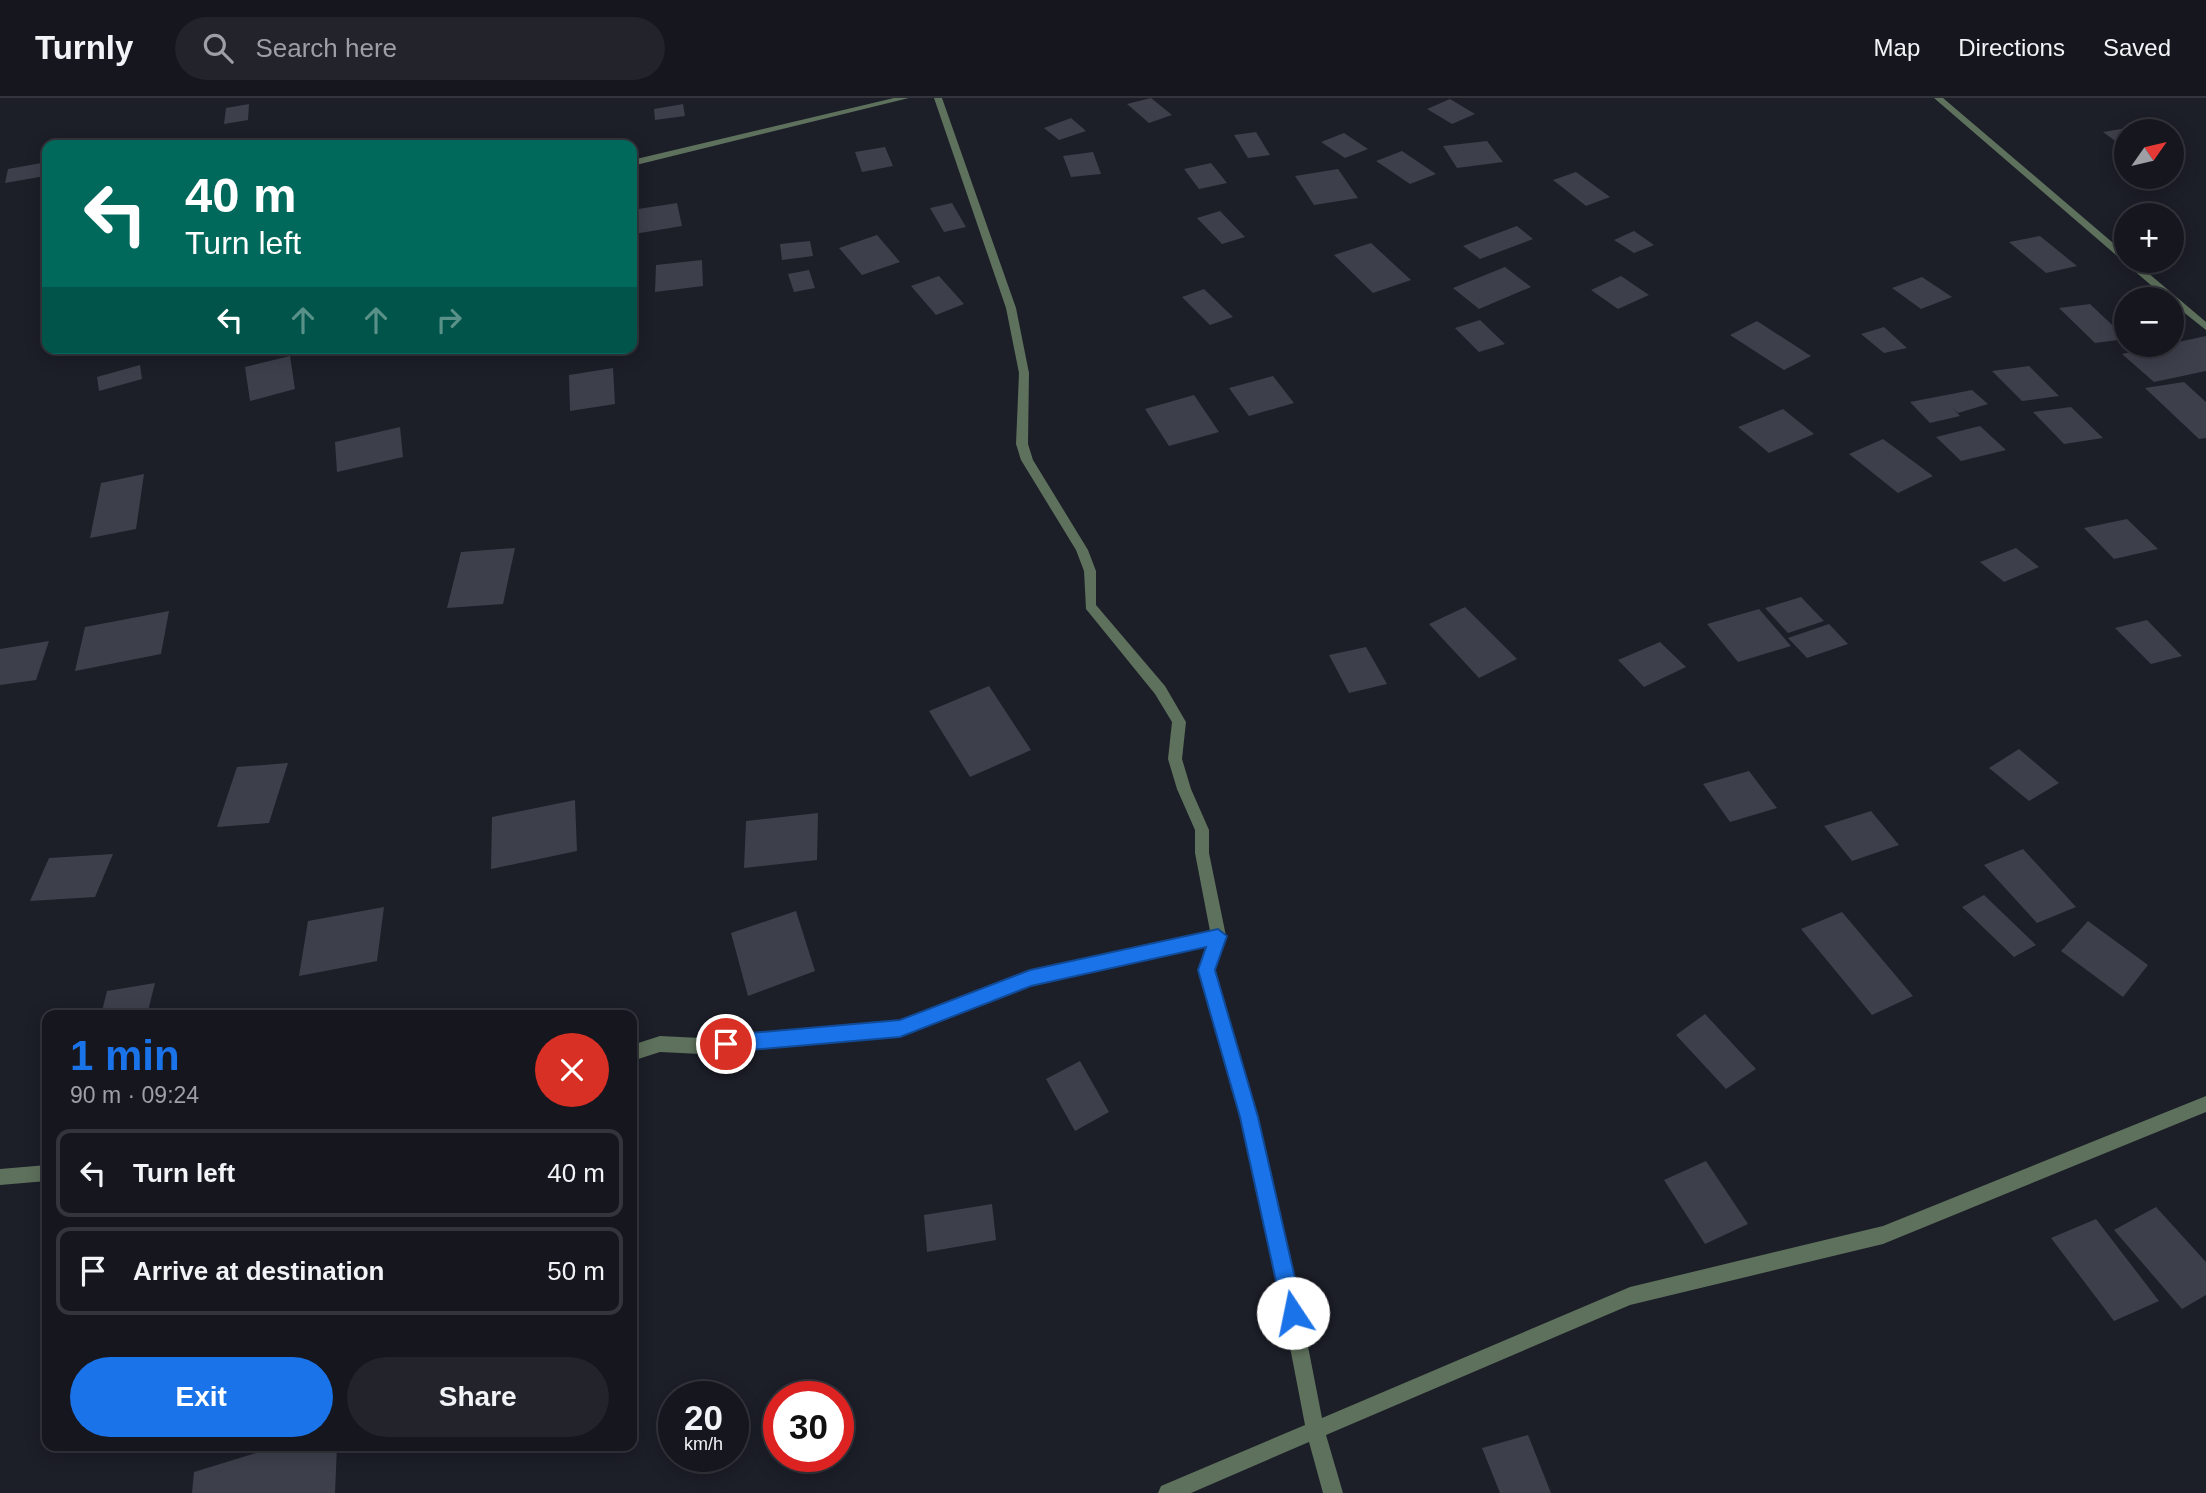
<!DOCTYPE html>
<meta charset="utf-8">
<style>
body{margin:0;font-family:Arial,sans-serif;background:#22232b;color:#f1f3f6;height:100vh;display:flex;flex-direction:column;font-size:26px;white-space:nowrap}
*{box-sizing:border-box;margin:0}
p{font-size:23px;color:#9d9fa4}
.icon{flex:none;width:38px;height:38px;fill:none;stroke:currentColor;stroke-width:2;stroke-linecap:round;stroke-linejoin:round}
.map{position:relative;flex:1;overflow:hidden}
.sheet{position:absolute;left:42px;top:912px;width:595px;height:441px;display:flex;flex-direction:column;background:#15161e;border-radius:14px;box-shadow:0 4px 18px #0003,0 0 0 2px #34353c}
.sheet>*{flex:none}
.top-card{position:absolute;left:42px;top:42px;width:595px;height:214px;border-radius:14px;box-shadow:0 4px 18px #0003,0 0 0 2px #34353c;background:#00695c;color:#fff;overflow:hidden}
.needle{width:46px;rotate:56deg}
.controls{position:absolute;left:2114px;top:21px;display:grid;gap:14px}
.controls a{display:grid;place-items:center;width:70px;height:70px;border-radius:50%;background:#15161e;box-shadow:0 4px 18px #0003,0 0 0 2px #34353c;font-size:35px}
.speed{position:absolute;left:658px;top:1283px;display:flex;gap:14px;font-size:35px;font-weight:700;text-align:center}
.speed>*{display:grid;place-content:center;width:91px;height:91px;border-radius:50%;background:#15161e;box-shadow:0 4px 18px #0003,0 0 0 2px #34353c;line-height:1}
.speed small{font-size:18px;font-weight:400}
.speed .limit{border:10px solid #d22;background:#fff;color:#111}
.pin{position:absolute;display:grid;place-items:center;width:60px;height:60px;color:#fff;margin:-30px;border:4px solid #fff;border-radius:50%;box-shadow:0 2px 7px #0007}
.me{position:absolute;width:77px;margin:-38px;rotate:349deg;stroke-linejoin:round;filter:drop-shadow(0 0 5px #0008)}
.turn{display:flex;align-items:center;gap:24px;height:147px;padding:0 28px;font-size:32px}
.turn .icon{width:91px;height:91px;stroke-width:2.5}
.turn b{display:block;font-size:49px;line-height:60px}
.lanes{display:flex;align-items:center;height:66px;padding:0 28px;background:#0003;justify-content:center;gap:35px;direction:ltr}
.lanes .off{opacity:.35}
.round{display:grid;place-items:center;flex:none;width:74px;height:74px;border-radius:37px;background:#22232b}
.summary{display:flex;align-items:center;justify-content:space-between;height:119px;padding:0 28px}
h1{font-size:42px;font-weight:600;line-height:52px;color:#1a73e8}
.action{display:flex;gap:14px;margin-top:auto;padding:14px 28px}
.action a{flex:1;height:80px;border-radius:42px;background:#1a73e8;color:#fff;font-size:28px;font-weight:600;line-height:80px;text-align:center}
.action a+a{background:#22232b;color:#f1f3f6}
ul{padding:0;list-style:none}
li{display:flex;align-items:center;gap:21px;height:88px;margin:0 14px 10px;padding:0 14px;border:4px solid #34353c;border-radius:14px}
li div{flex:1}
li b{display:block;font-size:26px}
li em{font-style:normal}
header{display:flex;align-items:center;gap:42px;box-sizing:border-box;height:98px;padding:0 35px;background:#15161e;border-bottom:2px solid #34353c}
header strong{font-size:33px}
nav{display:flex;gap:38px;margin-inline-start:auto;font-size:24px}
.search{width:490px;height:63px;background:#22232b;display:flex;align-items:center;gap:18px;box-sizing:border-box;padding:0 24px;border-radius:38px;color:#9d9fa4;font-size:26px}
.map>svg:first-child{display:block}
.building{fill:#3d3f4b}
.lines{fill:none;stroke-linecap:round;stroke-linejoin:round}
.street{fill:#5e715c;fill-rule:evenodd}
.route{fill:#1a73e8;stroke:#114b97;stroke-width:2}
</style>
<header>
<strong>Turnly</strong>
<div class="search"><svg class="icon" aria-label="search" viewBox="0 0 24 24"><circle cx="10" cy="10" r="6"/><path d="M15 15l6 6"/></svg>Search here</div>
<nav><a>Map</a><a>Directions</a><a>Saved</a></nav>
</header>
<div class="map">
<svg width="2206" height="1395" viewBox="0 0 2206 1395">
<rect width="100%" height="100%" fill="#1c1e28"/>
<path class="building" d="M1151,0L1172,17L1149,25L1127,6Z
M1450,1L1475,16L1452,26L1427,11Z
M249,6L248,22L224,26L226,10Z
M683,6L685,18L655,22L654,11Z
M1071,20L1086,33L1059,42L1044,30Z
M2127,30L2132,33H2126V51L2103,34Z
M1256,34L1270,57L1248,60L1234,37Z
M1344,35L1368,51L1345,60L1321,44Z
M1487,43L1503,64L1457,70L1443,48Z
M885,49L893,68L862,74L855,54Z
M1402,53L1436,76L1410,86L1376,63Z
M1093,54L1101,76L1071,79L1063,58Z
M47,64L45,78L5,85L8,71Z
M1211,65L1227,85L1199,91L1184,71Z
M1338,71L1358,100L1314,107L1295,78Z
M1576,74L1610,99L1586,108L1553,82Z
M677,105L682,128L634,136L632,112Z
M952,105L966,129L944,134L930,110Z
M1220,113L1245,139L1222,146L1197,120Z
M1517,128L1533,141L1480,161L1463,148Z
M1634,133L1654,147L1634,155L1614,142Z
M877,137L900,164L862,177L839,150Z
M2040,138L2077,168L2046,175L2009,144Z
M810,143L813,158L782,162L780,146Z
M1371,145L1411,182L1373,195L1334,157Z
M702,162L703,188L655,194L656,167Z
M1505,169L1531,189L1479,211L1453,190Z
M809,172L815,190L794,194L788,176Z
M939,178L964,206L936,217L911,188Z
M1621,178L1649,197L1618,211L1591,192Z
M1922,179L1952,199L1921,211L1892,190Z
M1204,191L1233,219L1210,227L1182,199Z
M2090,206L2126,240V241L2095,245L2059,210Z
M1480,222L1505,246L1479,254L1455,230Z
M1757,223L1811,258L1784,272L1730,237Z
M1884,229L1907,250L1884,255L1861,236Z
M2206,238V273L2154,284L2122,256Z
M290,258L295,291L250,303L245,269Z
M140,267L142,281L99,293L97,279Z
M2029,268L2059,298L2022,303L1992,273Z
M613,270L615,306L570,313L569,277Z
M1273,278L1294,305L1249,318L1229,290Z
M2184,284L2206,304V340L2199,341L2145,290Z
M1972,292L1988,306L1958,315L1951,308L1960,318L1930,325L1910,304Z
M1194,297L1219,334L1169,348L1145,311Z
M2071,309L2103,340L2064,346L2033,314Z
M1783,311L1814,336L1769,355L1738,329Z
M1980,328L2006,352L1961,363L1936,339Z
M400,329L403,359L337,374L335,344Z
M1883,341L1933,378L1898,395L1849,356Z
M144,376L136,431L90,440L101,385Z
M2127,421L2158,451L2114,461L2084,430Z
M515,450L503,506L447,510L461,454Z
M2016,450L2039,469L2004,484L1980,464Z
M1801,499L1824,523L1788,535L1765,510Z
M1465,509L1517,561L1479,580L1429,526Z
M1759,511L1791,548L1738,564L1707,526Z
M169,513L161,556L75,573L85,529Z
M2147,522L2182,558L2151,566L2115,530Z
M1829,526L1848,546L1807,560L1788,540Z
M49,543L36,582L0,587V551Z
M1660,544L1686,569L1644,589L1618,562Z
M1366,549L1387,586L1349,595L1329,557Z
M989,588L1031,652L970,679L929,613Z
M2019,651L2059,685L2029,703L1989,670Z
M288,665L269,725L217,729L237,669Z
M1749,673L1777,710L1730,724L1703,686Z
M575,702L577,753L491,771L492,719Z
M1871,713L1899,747L1852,763L1824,728Z
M818,715L817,762L744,770L746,723Z
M2023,751L2076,809L2037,825L1984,767Z
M113,756L95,799L30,803L49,760Z
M1984,797L2036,847L2014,859L1962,809Z
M384,809L377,863L299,878L308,823Z
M796,813L815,873L748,898L731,835Z
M1842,814L1913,898L1872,917L1801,831Z
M2088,823L2148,867L2123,899L2061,853Z
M155,885L147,917H101L107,893Z
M1705,916L1756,971L1726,991L1676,937Z
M1080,963L1109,1014L1075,1033L1046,981Z
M1706,1063L1748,1126L1705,1146L1664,1082Z
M992,1106L996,1142L927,1154L924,1117Z
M2156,1109L2206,1164V1197L2182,1211L2114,1132Z
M2096,1121L2159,1203L2114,1223L2051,1140Z
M1528,1337L1551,1395H1500L1482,1350Z
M279,1348H337L335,1395H192L194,1374Z"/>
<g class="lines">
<path class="street" d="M894,0H909L632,68V62Z
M934,0H942L1016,210L1029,275L1028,346L1033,362L1088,452L1096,473V507L1165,588L1186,624L1182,661L1191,691L1209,732V755L1226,838L1214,872L1257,1019L1297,1192L1322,1320L1630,1189L1883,1128L2206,998V1014L1883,1146L1630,1207L1326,1337L1343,1395H1323L1309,1344L1191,1395H1158L1161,1388L1305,1327L1279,1192L1241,1019L1198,872L1207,847L1030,887L899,937L701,956L660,954L632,963V947L660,938L701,940L899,923L1030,873L1210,833L1195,755V732L1177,691L1168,661L1172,624L1155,596L1086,511L1084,473L1076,452L1021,362L1016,346L1019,275L1006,210Z
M1934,0H1943L2126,156V163H2134L2206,224V232L2172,205V201H2167Z
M47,1067V1083L0,1087V1071Z"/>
</g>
<path class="route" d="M1218,831L1227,838L1215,872L1258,1019L1303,1215L1300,1222L1293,1225L1286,1222L1283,1215L1240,1019L1198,872L1206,849L1031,888L900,939L726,954L720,952L717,946L720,939L726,937L900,922L1030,872Z"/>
</svg>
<div class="controls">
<a><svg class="needle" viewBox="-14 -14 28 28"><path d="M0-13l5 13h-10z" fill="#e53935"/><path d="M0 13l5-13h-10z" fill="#9d9fa4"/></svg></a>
<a>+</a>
<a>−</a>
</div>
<div class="speed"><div>20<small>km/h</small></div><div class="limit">30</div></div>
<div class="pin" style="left:726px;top:946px;background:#d93025"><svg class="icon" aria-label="arrive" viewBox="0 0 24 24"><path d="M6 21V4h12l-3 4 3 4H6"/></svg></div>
<svg class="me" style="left:1293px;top:1215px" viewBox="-20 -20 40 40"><circle r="19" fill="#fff"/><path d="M0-13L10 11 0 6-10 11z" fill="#1a73e8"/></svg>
<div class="top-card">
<div class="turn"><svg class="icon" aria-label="left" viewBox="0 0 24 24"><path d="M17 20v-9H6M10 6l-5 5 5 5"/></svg><div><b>40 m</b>Turn left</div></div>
<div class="lanes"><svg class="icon" aria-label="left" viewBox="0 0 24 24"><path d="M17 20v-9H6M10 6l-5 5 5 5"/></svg><svg class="icon off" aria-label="ahead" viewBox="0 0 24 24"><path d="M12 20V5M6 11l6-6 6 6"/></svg><svg class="icon off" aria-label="ahead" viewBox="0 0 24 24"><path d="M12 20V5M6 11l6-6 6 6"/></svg><svg class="icon off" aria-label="right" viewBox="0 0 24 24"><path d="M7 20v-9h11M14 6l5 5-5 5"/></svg></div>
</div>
<section class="sheet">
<div class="summary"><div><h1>1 min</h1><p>90 m · 09:24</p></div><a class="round" style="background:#d93025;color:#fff"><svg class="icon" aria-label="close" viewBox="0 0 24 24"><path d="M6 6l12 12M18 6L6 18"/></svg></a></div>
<ul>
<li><svg class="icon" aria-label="left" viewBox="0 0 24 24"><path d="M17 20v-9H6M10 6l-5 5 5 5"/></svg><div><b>Turn left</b></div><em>40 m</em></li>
<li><svg class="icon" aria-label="arrive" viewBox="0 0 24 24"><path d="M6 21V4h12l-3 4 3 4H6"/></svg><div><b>Arrive at destination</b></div><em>50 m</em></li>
</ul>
<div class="action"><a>Exit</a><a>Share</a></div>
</section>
</div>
